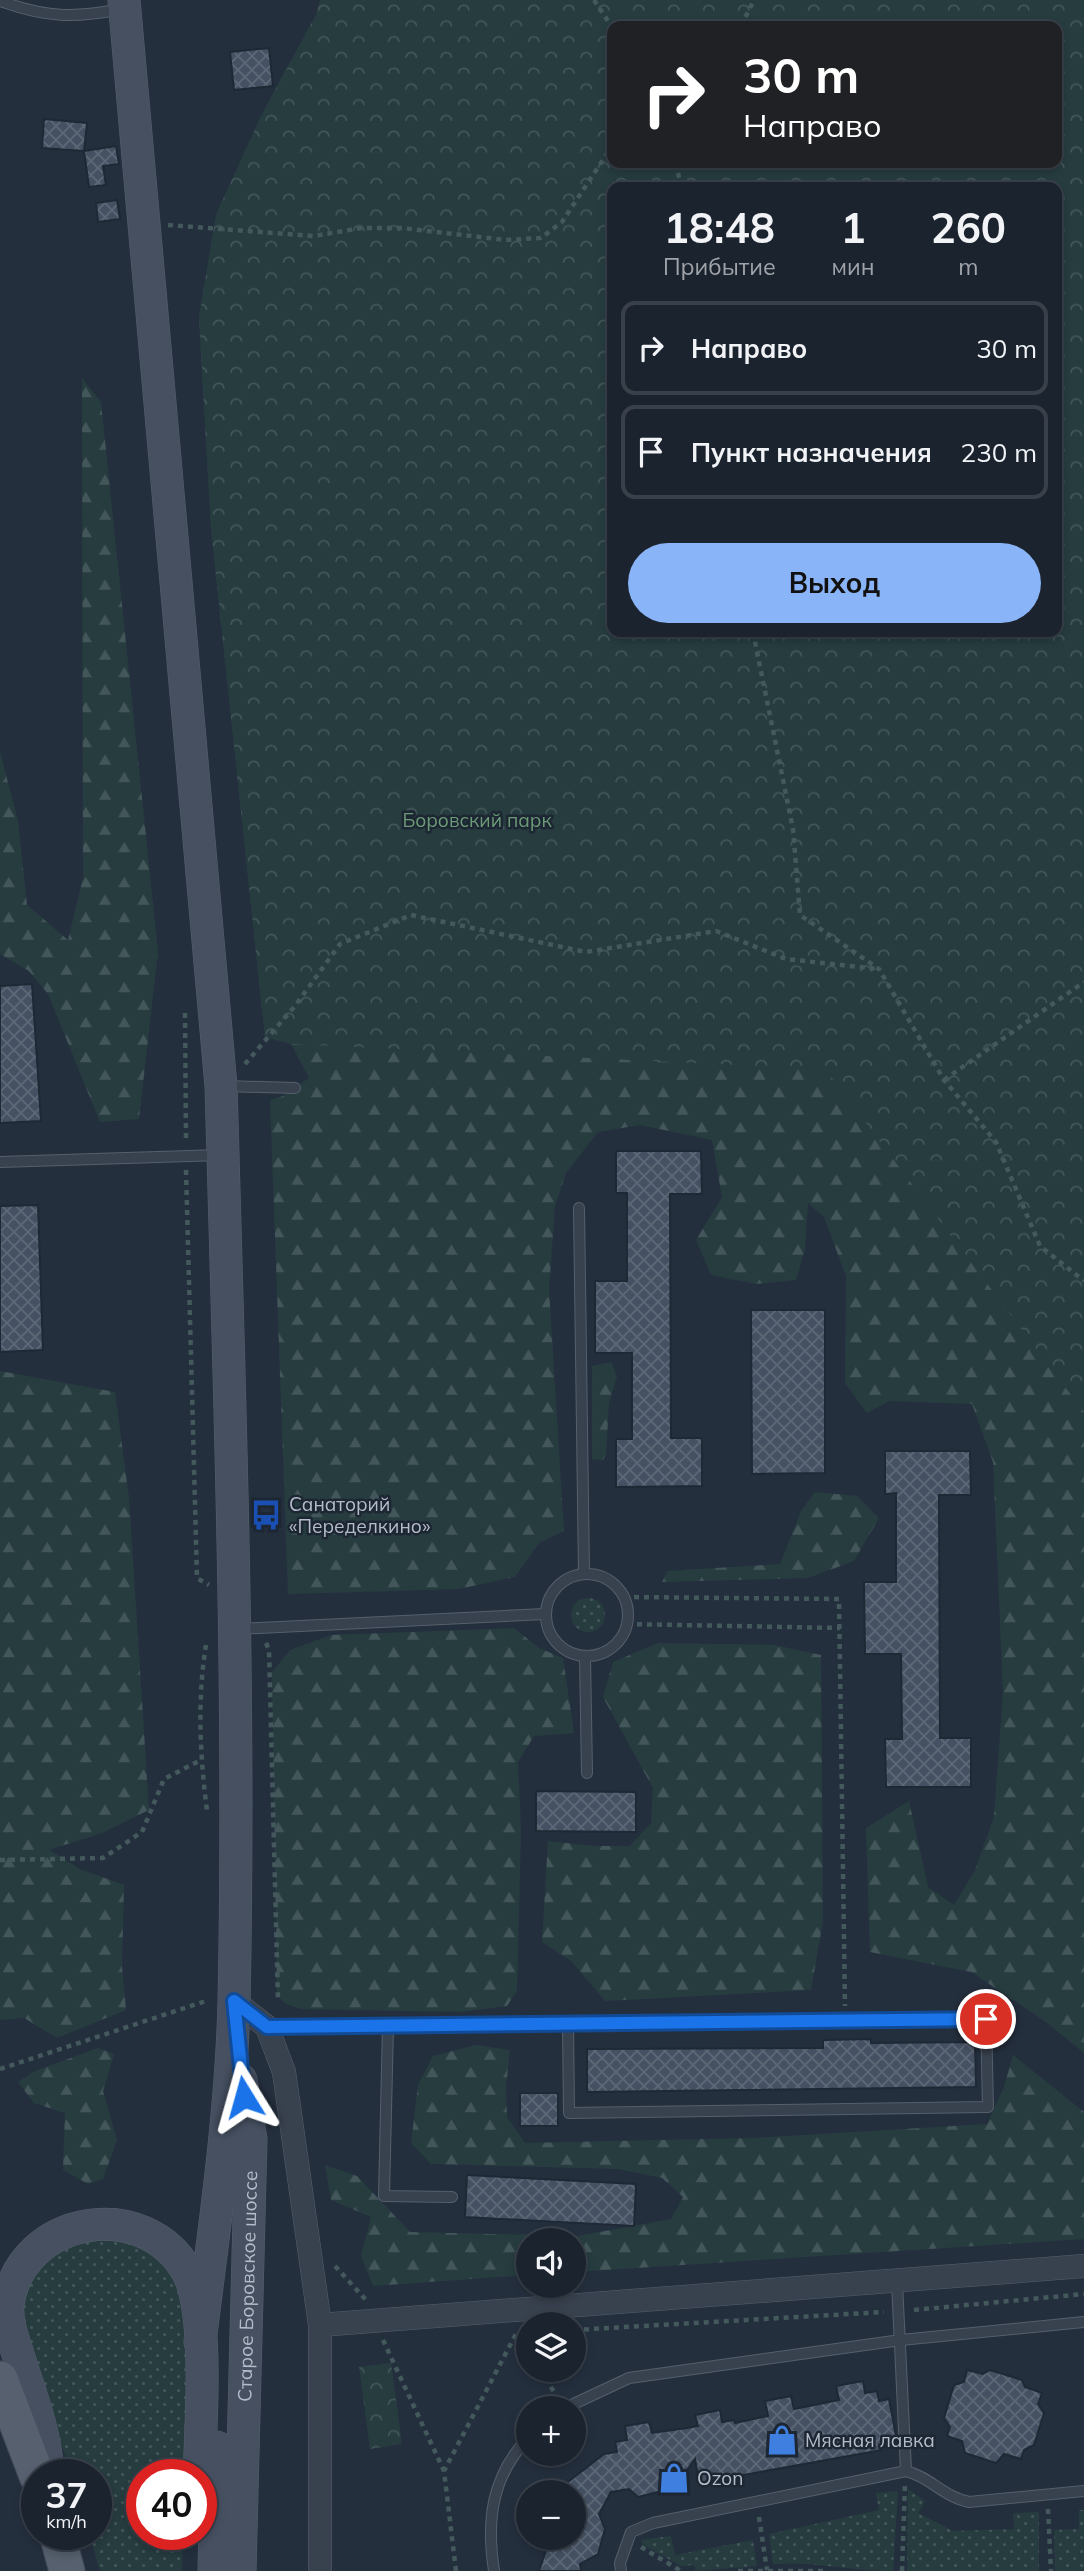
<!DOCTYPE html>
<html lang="ru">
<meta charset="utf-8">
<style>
body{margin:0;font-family:Mulish,sans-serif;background:#282f3a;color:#f1f3f6;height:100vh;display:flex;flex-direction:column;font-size:26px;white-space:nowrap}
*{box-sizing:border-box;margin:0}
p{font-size:23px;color:#a0a4aa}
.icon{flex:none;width:38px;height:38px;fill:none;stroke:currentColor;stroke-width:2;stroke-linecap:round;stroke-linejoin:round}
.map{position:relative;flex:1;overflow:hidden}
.panel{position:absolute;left:607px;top:182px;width:455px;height:455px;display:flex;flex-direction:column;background:#1b232e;border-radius:14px;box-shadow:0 4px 10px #0003,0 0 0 2px #39404a}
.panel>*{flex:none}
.top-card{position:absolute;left:607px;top:21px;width:455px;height:147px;border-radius:14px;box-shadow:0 4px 10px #0003,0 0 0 2px #39404a;background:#202124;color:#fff;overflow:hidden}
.tools{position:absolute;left:516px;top:2228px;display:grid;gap:14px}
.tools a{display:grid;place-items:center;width:70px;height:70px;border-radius:50%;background:#1b232e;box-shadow:0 4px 10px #0003,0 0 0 2px #39404a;font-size:35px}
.speed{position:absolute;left:21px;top:2459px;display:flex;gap:14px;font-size:35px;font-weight:700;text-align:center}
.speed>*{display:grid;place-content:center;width:91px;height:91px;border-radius:50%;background:#1b232e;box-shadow:0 4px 10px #0003,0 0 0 2px #39404a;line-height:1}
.speed small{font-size:18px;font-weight:400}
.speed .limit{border:10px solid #d22;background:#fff;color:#111}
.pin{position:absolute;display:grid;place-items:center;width:60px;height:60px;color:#fff;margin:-30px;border:4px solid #fff;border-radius:50%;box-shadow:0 2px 7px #0007}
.me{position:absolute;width:77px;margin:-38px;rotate:352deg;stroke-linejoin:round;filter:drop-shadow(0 0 5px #0008)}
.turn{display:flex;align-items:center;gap:24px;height:147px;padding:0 21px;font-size:32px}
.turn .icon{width:91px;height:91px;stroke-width:2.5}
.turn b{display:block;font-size:49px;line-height:60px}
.eta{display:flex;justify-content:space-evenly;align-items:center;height:119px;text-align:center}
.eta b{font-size:42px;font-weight:700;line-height:49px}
.action{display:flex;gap:14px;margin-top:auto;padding:14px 21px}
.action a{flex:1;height:80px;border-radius:42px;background:#8ab4f8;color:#111;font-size:28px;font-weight:700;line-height:80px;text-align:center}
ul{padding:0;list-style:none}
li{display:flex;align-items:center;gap:21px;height:94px;margin:0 14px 10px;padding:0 7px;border:4px solid #39404a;border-radius:14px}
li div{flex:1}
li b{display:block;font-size:26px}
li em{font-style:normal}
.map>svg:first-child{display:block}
.grass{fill:url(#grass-dots)}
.forest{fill:url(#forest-firs);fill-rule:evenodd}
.park{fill:url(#park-crowns);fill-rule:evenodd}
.building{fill:url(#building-cross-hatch);stroke:#1f2835;stroke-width:2}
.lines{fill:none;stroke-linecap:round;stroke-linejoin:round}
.lane-casing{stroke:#565f6c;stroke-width:12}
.street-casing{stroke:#565f6c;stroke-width:24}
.secondary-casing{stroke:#565f6c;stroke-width:33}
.primary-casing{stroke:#414a57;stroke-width:37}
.path{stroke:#44595c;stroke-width:4.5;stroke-dasharray:5 5;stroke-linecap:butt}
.lane{stroke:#38414e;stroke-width:10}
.street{stroke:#38414e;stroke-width:23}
.secondary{stroke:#465061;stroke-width:32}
.primary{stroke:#56606e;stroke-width:35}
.route-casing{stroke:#114b97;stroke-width:18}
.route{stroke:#1a73e8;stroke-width:12}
.labels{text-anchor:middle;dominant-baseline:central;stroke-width:5;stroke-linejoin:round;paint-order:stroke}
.park-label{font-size:19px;fill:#6b9a76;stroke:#1d2633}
.poi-label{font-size:19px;fill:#b4bcc9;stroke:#1d2633;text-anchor:start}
.street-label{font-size:19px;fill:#b4bcc9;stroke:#1d2633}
</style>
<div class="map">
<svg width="1084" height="2571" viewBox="0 0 1084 2571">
<defs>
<pattern id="grass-dots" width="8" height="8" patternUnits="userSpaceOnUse" patternTransform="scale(1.75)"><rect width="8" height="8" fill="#263c3f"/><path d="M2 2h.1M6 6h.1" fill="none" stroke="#435659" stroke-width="1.8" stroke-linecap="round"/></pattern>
<pattern id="forest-firs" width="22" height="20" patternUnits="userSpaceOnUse" patternTransform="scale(1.75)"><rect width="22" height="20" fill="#263c3f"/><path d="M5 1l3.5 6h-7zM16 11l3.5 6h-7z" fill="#435659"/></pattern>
<pattern id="park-crowns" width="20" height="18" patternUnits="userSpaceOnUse" patternTransform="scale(1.75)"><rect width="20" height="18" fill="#263c3f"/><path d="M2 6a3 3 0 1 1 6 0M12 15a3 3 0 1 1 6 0" fill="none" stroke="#435659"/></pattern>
<pattern id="building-cross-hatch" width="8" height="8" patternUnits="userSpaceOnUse" patternTransform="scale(1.75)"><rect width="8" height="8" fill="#455162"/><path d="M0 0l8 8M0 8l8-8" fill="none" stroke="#5d6877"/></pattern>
</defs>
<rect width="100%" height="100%" fill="#242f3e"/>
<path class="grass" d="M571 1615a17 17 0 1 1 34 0a17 17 0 1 1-34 0Z
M89,2238L127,2241L153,2254L174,2277L188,2316L185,2474H142V2534H183L182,2571H100L89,2534H96V2474H71L21,2319C25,2273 49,2253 89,2238Z
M908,2489L925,2501L918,2513L953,2531L1014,2529L1013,2513L1039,2512V2571H907Z
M898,2491L893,2571C852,2571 814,2561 773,2564L769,2534L879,2510L876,2493Z
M1079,2510H1084V2571H1055L1054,2530L1079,2529Z
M671,2536L675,2555L753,2540L757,2566L696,2571L694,2565L681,2566L643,2545L641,2540Z"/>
<path class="forest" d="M320,0H1084V2053L1046,2022L971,1972L870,1952L866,1828L909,1801L928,1887L954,1905L975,1870L994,1817L1003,1692L993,1462L972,1404L889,1401L867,1413L845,1383L846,1276L824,1217L808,1203L805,1249L796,1280L756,1284L711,1275L696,1240L722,1197L712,1140L640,1125L598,1132L566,1173L555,1206L549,1289L564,1531L539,1543L515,1577L459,1589L288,1594L270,1100L283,1096L309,1078L291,1044L265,1037L211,528L199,317L216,215L261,116L317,13ZM612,26H1057V163H612ZM612,187H1057V632H612Z
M82,378L101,402L158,952L139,1119L100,1122L48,994L29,971L0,954V752L18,821L27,905L68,940L83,878Z
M611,1362L617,1376L609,1403L606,1454L603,1460L592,1459V1366Z
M0,1371L115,1392L129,1498L149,1810L102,1833L49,1850L80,1869L124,1885L122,1966L126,2010L57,2038L24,2018L0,2020Z
M815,1492L857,1496L879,1518L854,1561L808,1578L662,1582L668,1571L780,1564L801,1511Z
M514,1628L539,1648L563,1658L574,1733L534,1736L518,1762L521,1829L517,1991L507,2006L461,2012L300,2009L284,2003L277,1994L272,1672L290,1650L331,1635Z
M658,1643L774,1645L821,1655L823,1921L811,1990L605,2001L571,1961L542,1942L548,1841L594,1846H630L651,1823L653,1788L603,1697L613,1662Z
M476,2045L510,2050L506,2087L507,2117L525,2143L752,2138L987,2124L1004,2087L1013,2055L1084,2112V2239L574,2272V2240H528V2275L373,2286L361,2256L371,2217L331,2200L325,2165L357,2176L410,2232L578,2236L671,2219L683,2197L662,2178L618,2169L431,2164L411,2143L418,2085L433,2056Z
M98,2048L114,2054L103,2091L117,2140L103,2179L88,2184L63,2170L65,2113L34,2103L18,2082L35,2071Z"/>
<path class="park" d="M320,0H1084V1412L825,1069L291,1044L265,1037L211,528L199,317L216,215L261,116L317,13ZM612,26H1057V163H612ZM612,187H1057V632H612Z
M391,2363L402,2444L370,2449L359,2367Z"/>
<path class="building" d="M269,48L273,86L234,90L230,52Z
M44,119L87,123L84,151L42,148Z
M116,146L119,164L103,166L106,185L89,187L84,151Z
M117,200L120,219L98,222L96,203Z
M32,984L41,1121L0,1123V986Z
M616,1151H701L702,1194H670L671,1438H702V1486L616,1487V1439H632V1353H595V1281H627V1193H616Z
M38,1205L43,1350L0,1352V1206Z
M751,1310H825V1473L752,1474Z
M885,1451H970L971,1495H939L940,1738H971V1787H886L885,1739H902L901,1654H865L864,1582H896V1493L885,1494Z
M536,1791L636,1792V1832L536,1831Z
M871,2039V2043L975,2042L976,2087L587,2092V2049L823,2048V2040Z
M520,2093H558V2126H520Z
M467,2175L636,2184L634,2226L465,2217Z
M967,2370L983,2374L990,2370L1022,2380L1025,2387L1042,2393L1038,2404L1044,2413L1034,2445L1024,2450L1021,2459L1004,2454L996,2463L965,2453L962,2441L947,2436L950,2427L944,2418L954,2385L964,2382Z
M863,2381L865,2393L877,2391L879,2401L889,2399L897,2441L881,2444L882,2450L699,2483L695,2459L674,2488L638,2497L629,2489L611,2492L599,2514L605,2529L598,2554L580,2564L581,2571H539L550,2538H574V2492H555L604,2454L617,2452L615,2442L627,2440L625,2426L649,2422L652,2433L687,2428L698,2426L695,2415L720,2410L722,2422L734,2420L735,2423L768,2416L765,2401L791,2396L794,2409L839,2400L836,2386Z"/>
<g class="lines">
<g class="lane-casing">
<path id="lane" d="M0,1C47,18 74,18 122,9
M224,1086L295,1088
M0,1162L221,1155
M579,1208L584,1574
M546 1615a41 41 0 1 1 82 0a41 41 0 1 1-82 0Z
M237,1629L545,1614
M585,1657L587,1773
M388,2026L384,2196L452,2197
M267,2027L986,2019L988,2107L569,2113L568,2024
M897,2283L906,2471
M565,2408L629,2378L901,2340L1084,2322
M494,2571C486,2520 492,2476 528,2438
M621,2571L620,2563L631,2532L653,2523L906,2471C930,2477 944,2497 969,2502L1084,2491"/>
</g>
<g class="street-casing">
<path id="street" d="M234,2001L267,2027L284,2072L320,2325V2571
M320,2325L1084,2266"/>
</g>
<g class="secondary-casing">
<g id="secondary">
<path d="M124,0L221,1086L223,1155C231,1438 240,1720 234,2003C231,2116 214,2229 200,2342"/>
<path d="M48,2474C46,2435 32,2398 20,2361C15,2343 6,2324 8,2304C21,2215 146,2195 188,2273C209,2314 201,2426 199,2474"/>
<path d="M214,2571L217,2447"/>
<path id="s1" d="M240,2571L251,2139L241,2080"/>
</g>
</g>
<g class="primary-casing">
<path id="primary" d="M0,2379L37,2476
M57,2534L67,2571"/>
</g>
<path class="path" d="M594,0L612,27
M741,26L754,0
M676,163L681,187
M168,225L314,236L361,228H402L506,240L541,238L562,222L612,146
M753,632L793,829L800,915L879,969L944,1080L996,1142L1040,1246L1084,1281
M185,1013L186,1140
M245,1064L295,1006L340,944L411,915L586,952L716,931L786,959L878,969
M944,1080L1084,982
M186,1170L197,1578L209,1585
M624,1597L839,1599L845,2006
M627,1624L840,1628
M266,1643L269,1650L278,2002
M206,1645C197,1700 200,1756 207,1811
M0,1860L103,1858L142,1832L164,1779L201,1760
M0,2069L209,2000
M335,2266L366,2300
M914,2310L1084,2294
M574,2330L884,2312
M518,2334L528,2351
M383,2340L444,2471
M540,2370L556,2395
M1048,2509L1051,2571
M759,2517L767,2570
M641,2547L681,2571
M456,2571L444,2471L517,2332
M738,2571H824
M902,2571L905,2484"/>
<use href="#lane" class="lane"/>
<use href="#street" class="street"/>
<use href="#secondary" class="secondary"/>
<use href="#primary" class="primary"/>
</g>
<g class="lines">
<g class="route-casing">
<path id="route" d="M244,2097L234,2001L267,2027L986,2019"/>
</g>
<use href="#route" class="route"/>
</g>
<defs>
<g id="bus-bare" transform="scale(2.415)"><path d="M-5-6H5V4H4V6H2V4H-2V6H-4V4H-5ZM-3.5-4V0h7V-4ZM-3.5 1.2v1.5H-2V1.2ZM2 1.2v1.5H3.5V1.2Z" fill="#1a4fb4" stroke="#1d2633" stroke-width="2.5" paint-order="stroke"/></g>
<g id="shop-bare" transform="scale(2.415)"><path d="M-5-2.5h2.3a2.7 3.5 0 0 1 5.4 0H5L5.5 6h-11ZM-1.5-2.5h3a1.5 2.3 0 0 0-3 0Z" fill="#3f7fe0" stroke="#1d2633" stroke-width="2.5" paint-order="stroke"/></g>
</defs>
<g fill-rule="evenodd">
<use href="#bus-bare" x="266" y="1515"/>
<use href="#shop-bare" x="782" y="2440"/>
<use href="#shop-bare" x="674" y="2478"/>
</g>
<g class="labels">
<g class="park-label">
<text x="477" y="820">Боровский парк</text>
</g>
<g class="poi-label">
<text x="289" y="1504">Санаторий<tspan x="289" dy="22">«Переделкино»</tspan></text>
<text x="805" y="2440">Мясная лавка</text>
<text x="697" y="2478">Ozon</text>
</g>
<g class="street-label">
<text stroke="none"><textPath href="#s1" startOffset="285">Старое Боровское шоссе</textPath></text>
</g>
</g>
</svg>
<div class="tools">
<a><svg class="icon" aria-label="sound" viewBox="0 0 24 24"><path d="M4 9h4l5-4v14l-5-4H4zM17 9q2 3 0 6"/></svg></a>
<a><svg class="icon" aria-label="layers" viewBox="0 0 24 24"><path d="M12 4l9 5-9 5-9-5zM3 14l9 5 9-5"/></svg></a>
<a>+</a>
<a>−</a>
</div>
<div class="speed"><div>37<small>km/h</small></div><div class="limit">40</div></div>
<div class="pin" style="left:986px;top:2019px;background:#d93025"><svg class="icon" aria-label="arrive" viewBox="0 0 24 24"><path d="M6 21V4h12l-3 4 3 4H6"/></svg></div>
<svg class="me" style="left:244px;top:2097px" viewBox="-20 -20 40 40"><path d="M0-17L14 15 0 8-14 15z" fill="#1a73e8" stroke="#fff" stroke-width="4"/></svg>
<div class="top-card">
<div class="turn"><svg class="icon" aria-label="right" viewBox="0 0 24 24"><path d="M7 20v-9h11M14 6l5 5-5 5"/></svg><div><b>30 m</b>Направо</div></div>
</div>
<section class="panel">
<div class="eta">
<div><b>18:48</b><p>Прибытие</p></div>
<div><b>1</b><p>мин</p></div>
<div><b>260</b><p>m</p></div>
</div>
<ul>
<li><svg class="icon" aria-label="right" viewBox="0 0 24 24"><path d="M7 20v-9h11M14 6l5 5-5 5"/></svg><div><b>Направо</b></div><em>30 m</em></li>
<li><svg class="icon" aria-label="arrive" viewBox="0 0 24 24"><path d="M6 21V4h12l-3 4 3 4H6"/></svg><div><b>Пункт назначения</b></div><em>230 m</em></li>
</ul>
<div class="action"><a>Выход</a></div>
</section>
</div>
